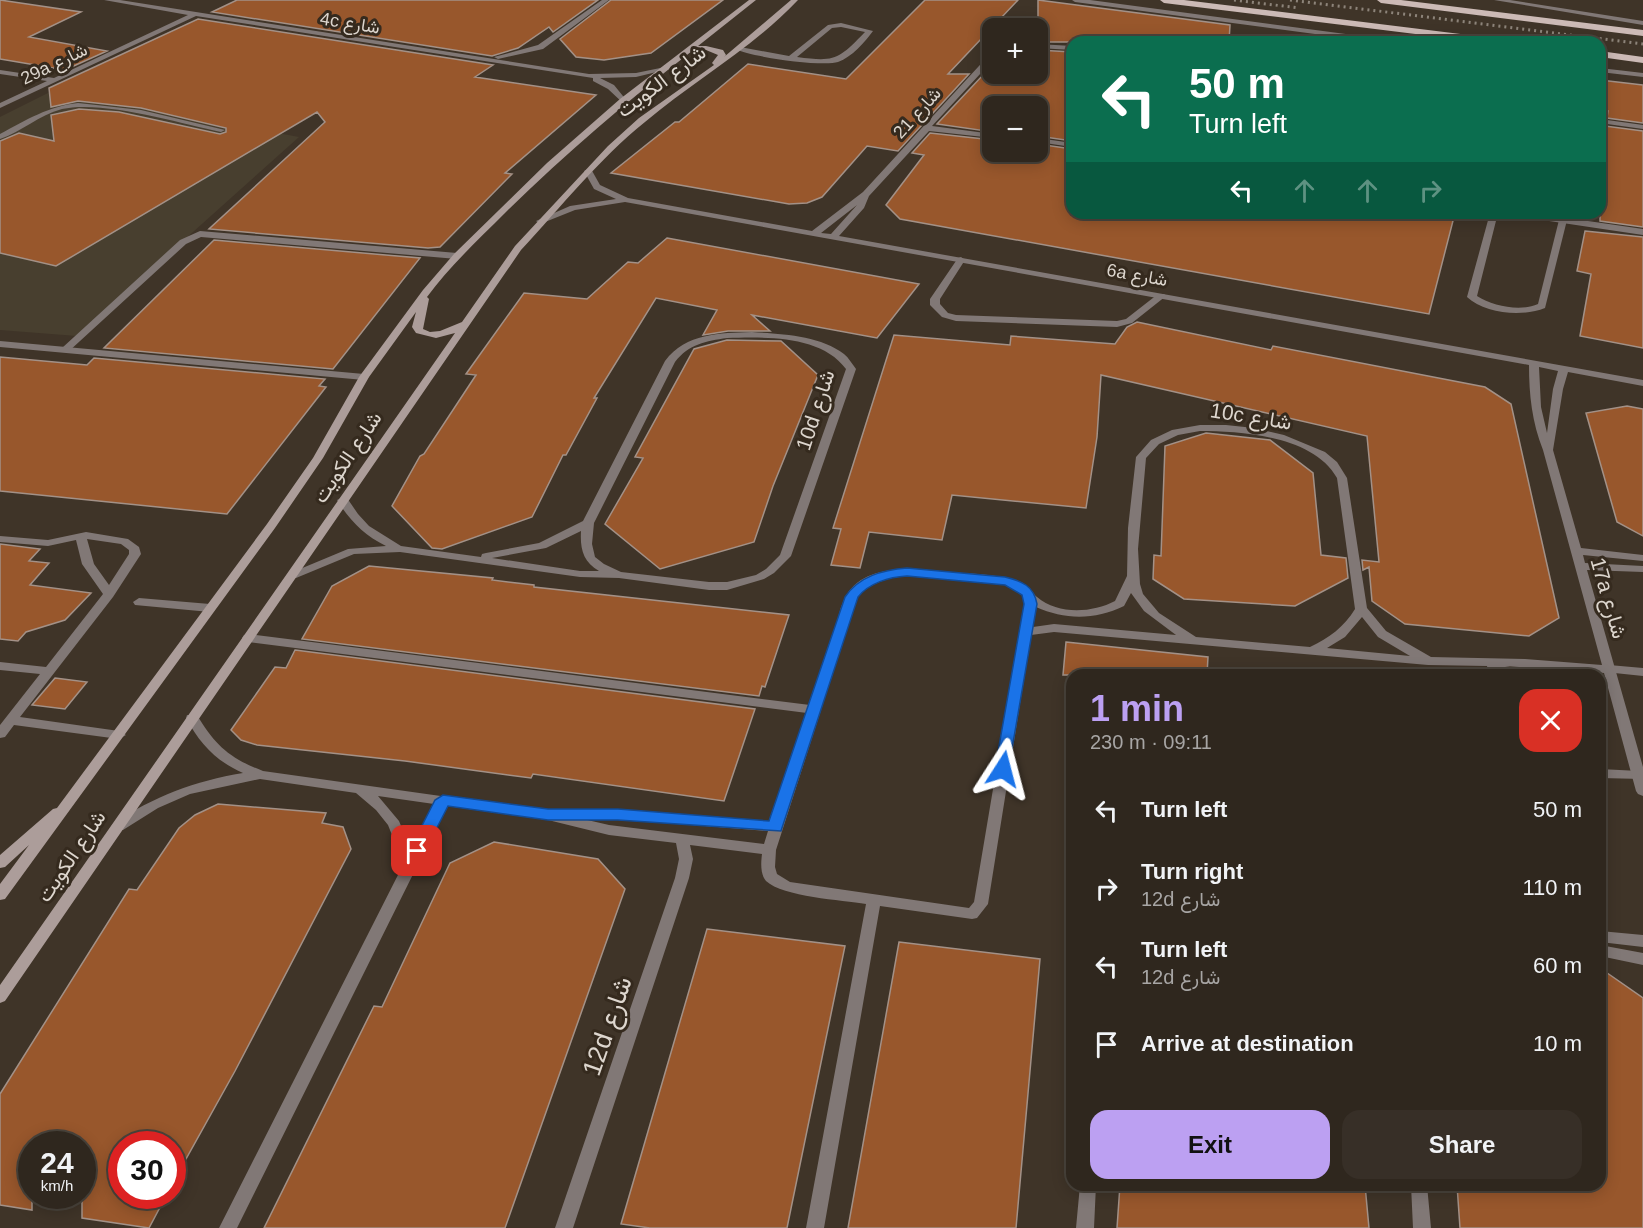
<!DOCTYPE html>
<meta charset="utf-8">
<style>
body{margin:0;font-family:Arial,Vazirmatn,sans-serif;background:#372f27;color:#f1f3f6;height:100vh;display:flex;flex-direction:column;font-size:22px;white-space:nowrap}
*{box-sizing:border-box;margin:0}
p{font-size:20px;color:#a7a5a4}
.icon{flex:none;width:33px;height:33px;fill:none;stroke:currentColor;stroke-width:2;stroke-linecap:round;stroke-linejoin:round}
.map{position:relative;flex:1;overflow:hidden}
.panel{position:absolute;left:1066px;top:669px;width:540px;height:522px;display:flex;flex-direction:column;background:#2f271e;border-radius:18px;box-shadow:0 3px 15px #0003,0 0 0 2px #4a443c}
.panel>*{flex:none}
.banner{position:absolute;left:1066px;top:36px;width:540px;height:183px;border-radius:18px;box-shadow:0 3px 15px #0003,0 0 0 2px #4a443c;background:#0b6e4f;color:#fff;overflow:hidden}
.tools{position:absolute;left:982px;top:18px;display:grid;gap:12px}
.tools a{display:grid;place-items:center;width:66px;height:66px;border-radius:12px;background:#2f271e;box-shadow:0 3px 15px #0003,0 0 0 2px #4a443c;font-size:30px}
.speed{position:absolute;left:18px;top:1131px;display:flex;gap:12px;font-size:30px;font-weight:700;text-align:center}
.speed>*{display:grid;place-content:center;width:78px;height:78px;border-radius:50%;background:#2f271e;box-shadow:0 3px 15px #0003,0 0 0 2px #4a443c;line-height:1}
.speed small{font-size:15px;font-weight:400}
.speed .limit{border:9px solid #d22;background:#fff;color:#111}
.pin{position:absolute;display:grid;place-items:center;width:51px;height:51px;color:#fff;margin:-26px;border-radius:12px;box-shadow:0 3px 9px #0006}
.me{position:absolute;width:66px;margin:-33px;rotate:9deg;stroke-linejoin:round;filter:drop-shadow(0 0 4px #0008)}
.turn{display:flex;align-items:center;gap:21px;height:126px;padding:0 24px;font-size:27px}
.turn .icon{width:78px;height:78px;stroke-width:2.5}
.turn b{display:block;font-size:42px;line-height:51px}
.lanes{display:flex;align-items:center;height:57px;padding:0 24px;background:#0003;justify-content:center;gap:30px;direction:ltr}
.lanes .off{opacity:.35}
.round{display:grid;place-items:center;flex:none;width:63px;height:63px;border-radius:18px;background:#372f27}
.summary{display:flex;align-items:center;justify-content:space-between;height:102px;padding:0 24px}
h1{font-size:36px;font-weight:700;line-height:45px;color:#bca0f2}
.button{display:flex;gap:12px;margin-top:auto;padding:12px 24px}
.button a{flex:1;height:69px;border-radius:18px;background:#bca0f2;color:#111;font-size:24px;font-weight:700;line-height:69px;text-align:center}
.button a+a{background:#372f27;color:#f1f3f6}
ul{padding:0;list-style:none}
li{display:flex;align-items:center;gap:18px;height:78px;padding:0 24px}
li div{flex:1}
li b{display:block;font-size:22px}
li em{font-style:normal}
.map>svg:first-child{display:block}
.education{fill:#483f2f}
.building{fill:#98572c;stroke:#a39187;stroke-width:1.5}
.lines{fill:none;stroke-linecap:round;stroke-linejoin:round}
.lane{fill:#817876;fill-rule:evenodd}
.street{fill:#817876;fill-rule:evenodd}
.secondary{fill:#ac9d9a;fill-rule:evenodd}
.primary{fill:#ccbab6;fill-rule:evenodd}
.rail{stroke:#8d847a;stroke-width:3;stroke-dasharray:2 4;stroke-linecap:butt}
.route{fill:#1a73e8;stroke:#114b97;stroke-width:1.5}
.labels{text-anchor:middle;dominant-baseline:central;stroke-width:6;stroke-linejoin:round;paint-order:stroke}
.far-street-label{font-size:18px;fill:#ddd6ce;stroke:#352a1e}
.street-label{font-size:21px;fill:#ddd6ce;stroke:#352a1e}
.near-street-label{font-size:26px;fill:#ddd6ce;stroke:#352a1e}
</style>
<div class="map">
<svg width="1643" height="1228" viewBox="0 0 1643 1228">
<rect width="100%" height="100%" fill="#3f3428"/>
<path class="education" d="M52,91L299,137L77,336L0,330V117Z"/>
<path class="building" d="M0,0L81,12L29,37L107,51L65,70L0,59Z
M237,0H598L553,32L549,27L518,48L492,56L212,12Z
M611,0H723L651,53L604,60L576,57L560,39Z
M925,0H1018L948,74H969L898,151L867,146L822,197L807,203L789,204L611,173L675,122H679L748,64L846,79Z
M1038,0L1230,25L1229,42H1038Z
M198,19L493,65L475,77L596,95L505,173L512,174L440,247L428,248L209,229L325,122L317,112L56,266L0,253V141L19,133L54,141L51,115L79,109L119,112L220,134L226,132V128L141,108L78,101L51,107L49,88Z
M1038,50L1072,52V141L1038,136V106H993V132L937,124L984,74H1038Z
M1600,80L1643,85V123L1607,118L1608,111L1600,110Z
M1605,126L1643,131V227L1600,221V153Z
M930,133L993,140V152H1038V144L1072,149V213H1455L1429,314L900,219L886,205L924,155L912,153Z
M1585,231L1643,237V348L1580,336L1591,274L1577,271Z
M667,238L919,284L877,338L752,315L770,331H728L703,335L717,310L656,298L594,398H597L566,455H563L532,517L442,549L432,548L392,506L420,456L424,454L476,375L466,374L524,293L587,299L628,262L638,263Z
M214,240L420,258L333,369L104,348Z
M1137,322L1271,350L1273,346L1485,387L1511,404L1559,618L1529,636L1405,624L1372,601L1369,567L1363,570L1362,560L1379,562L1367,436L1101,375L1097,437L1086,508L952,495L942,540L869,532L860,568L831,565L841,529L833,528L894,335L1010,345L1011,336L1115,344L1127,327Z
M727,340L781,341L818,375L773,486L754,542L660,569L605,524L643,458L635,457L694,349Z
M0,357L87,365L94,358L325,379L319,386L326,387L227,514L0,491Z
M1627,406L1643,409V536L1617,522L1586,413Z
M1206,433L1270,440L1313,473L1321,555L1346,558L1348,578L1295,606L1184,599L1153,579L1154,555L1161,556L1165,446Z
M0,544L40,549L29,561L49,563L30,585L91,593L65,620L26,632L18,641L0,639Z
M369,566L493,578L492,580L534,585V587L789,615L765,687L762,686L759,696L302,639L332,586Z
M1066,642L1208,657L1207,675H1063Z
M295,650L755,709L724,801L533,774L531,778L405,761L257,745L241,740L231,730L275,667L286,668Z
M55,678L87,682L65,709L32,705Z
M218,804L326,813L322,823L343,827L351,849L235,1071L172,1184V1144H122V1196H166L149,1228L82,1218V1144H32V1210L0,1205V1094L129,889L137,890L179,828L195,815Z
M494,842L598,859L625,889L505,1228H264L374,1006L382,1007L450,863Z
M707,929L845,946L787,1228H650L621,1224Z
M899,942L1040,959L1016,1228H848Z
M1600,968L1643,998V1228H1460L1457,1185H1600Z
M1120,1185H1365L1369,1228H1117Z"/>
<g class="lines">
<path class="lane" d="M1072,0H1090L1391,40L1395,42H1375L1075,2Z
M1494,0H1510L1643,21V25Z
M841,23L873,31C865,42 852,57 838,62C823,67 750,57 736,49L740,47L789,56L828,25ZM841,27L865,32C838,60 835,62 797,57L832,28Z
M1600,68L1643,73V77L1600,72Z
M78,103L141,110L225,130L221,132C179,123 103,100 62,109C39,115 21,132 0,139V134C26,120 49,106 78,103Z
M1490,213H1498L1477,296C1493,306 1520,312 1538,304L1559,220L1563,217L1567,220L1545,308C1523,317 1485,314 1467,297Z
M200,231L457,253L461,256L457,259L201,237L186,244L68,352H62V348L180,240Z
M961,257L965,260L940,299V304L948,313L956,315L1117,321L1126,319L1158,294H1164L1166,296L1132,323L1117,327L956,321L942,317L930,305V299L958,258Z
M86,532L128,539L139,547L141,554L113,597L20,717L119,731L126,735L119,739L14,725L5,737L0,738V725L40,674L0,670V662L46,667L103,594L82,564L76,540L48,546L0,542V536L48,540ZM87,539L121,544L129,550V554L109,585L94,564Z
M139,598L210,604L216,608L210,612L135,605L133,602Z
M1609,665L1643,668V676L1605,672L1603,669Z
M1600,769L1639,771L1643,773V779L1600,778Z"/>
<path class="street" d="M104,0H120L589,74L636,73L665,67L669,69L636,77L600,78L614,85L627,101L623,103L608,89L593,81V78L196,16L0,108V103L47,81L0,74V70L54,78L188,15Z
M602,0H609L543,49L498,59L494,57L538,45Z
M1038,44L1072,46V50L1038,48Z
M990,54H993V60L932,126L993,134V138L929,131L869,196L864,208L839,236L1643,380V386L1568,372L1563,389L1553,450L1581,548L1643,555V561L1583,555L1585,563L1643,566V572L1587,570L1643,767V796L1638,794L1636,791L1604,673L1505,666L1534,672L1536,675H1509L1488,671L1487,666L1428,665L1054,632L1031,635L988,904L977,918L972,919L880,906L824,1228H806L866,904C842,900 783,897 766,881C760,874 761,862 762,854L690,845L693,859L689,878L573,1228H555L675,878L679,859L676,843L609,835L548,820L447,806L237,1228H219L401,869L396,845L388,825L376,810L356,793L260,779L190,794L158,808L123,830H113L111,827L113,824C154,796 195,781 243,773C216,761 200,744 186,718L187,715H197C215,745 229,758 263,771L555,812L561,809H618L771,822L807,713L248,642L244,641L242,638L244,635L248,634L810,705C818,681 826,656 834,631C838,620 840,606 846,596C865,563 912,569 943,572C969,574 1000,573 1024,584C1030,587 1032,593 1037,597C1058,615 1092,613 1115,601L1127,576L1128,528L1136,457L1151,440L1172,430L1200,425H1226L1254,428L1284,435L1325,452L1337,462L1347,478L1367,608L1386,631L1431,657L1525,659L1602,665L1543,450C1532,422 1529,395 1529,365L625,202L575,210L540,224L536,221L570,206L616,199L594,189L584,171L588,169H591L600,185L628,198L812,231L863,192ZM857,205L831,234L821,233ZM1539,367L1558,371L1553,389L1547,433L1541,407ZM1200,431C1242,431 1314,436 1337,478L1355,609C1344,627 1329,638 1310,647L1196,637L1159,613L1143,594L1140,584L1138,549L1146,458L1159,444L1178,435ZM907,575L1003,584L1019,590L1025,599L974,902L969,908L790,882L777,874L775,867L776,850L857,598C871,582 887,578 907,575ZM1131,593L1144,611L1176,635L1054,624L1033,627L1036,607C1065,620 1095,620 1124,606ZM1362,617L1378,637L1410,656L1327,648L1345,637ZM378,796L434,804L411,850L399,821ZM583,819H618L768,831L764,844L609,825Z
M1600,119L1643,125V129L1600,123Z
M1038,138L1072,143V147L1038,142Z
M1512,213H1533L1643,229V235L1516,216Z
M752,332C781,334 820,335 844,354C849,358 852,364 856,369L791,556L774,573L764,579L727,590H709L619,578L580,577L400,552L354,554L296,578H288L286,576L288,574L348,549L386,546C364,535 350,521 337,500L343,497L347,498L358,514L369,526L401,546L481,557L482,554L486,553L539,543L583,521L665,361C686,333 720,333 752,332ZM727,338C766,337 821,335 846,369L780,555L766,569L756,575L727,582H709L621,572L604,564L595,557L592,544L594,523L675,362C689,344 706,341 727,338ZM581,531C580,549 583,562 599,571H580L492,558L546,548Z
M0,341L364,374L369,377L364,380L0,347Z
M1600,931L1643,935V947L1600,942Z
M1600,945L1643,953V965L1600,956Z
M1080,1185H1096L1094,1228H1076Z
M1411,1185H1427L1431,1228H1413Z"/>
<path class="secondary" d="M749,0H756L698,46H706L723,50L726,55L724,57L791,0H798C753,48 695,80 645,122C599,159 561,207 521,250L5,1001L0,1003V985L455,333L436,338L416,333L412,327L416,312L369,377L323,458L275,528L5,899L0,900V884L29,845L5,867L0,868V855L53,809L57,808L267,524L313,458L359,377L423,290L454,254L547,163L620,99ZM706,50L718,55L712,63L714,65L639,118L608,146L515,246L462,322L440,331L430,332L423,329L429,299L427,297C450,266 478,240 505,213C564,155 626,102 692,51Z"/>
<path class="primary" d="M1160,0H1184L1501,39L1505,42H1480L1164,3Z
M1377,0H1401L1643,30V36L1381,3Z
M1600,51L1643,57V63L1600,57Z"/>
<path class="rail" d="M1234,0L1299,8
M1290,0L1643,44"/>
</g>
<path class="route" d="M907,568L1005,577C1022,581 1034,586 1037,604L1008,772L1003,774L995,769L1024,604L1022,595L1005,585L907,576C889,577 869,583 858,597L781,831L618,820H548L448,806L423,855L417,857L409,851L435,800L443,795L548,809H618L769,821L845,597C859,576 883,570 907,568Z"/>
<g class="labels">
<g class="far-street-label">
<text transform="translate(350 23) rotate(9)">4c شارع</text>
<text transform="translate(54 64) rotate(-26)">29a شارع</text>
<text transform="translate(917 113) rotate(-48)">شارع 21</text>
<text transform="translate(1137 275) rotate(10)">6a شارع</text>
</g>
<g class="street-label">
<text transform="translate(661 81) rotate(-37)">شارع الكويت</text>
<text transform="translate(815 410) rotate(-72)">10d شارع</text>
<text transform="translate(1251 416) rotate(9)">10c شارع</text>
<text transform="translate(347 457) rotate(-56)">شارع الكويت</text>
<text transform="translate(1609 598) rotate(74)">17a شارع</text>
<text transform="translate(71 856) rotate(-56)">شارع الكويت</text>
</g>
<g class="near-street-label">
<text transform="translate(607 1026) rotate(-71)">12d شارع</text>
</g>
</g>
</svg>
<div class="tools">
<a>+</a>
<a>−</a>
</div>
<div class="speed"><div>24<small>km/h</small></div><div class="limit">30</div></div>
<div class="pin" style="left:417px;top:851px;background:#d93025"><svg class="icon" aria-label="arrive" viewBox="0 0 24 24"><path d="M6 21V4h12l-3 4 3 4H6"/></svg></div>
<svg class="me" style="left:1003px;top:769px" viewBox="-20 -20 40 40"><path d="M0-17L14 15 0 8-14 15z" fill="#1a73e8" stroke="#fff" stroke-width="4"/></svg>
<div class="banner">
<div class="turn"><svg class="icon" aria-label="left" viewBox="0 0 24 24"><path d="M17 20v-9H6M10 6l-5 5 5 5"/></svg><div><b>50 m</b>Turn left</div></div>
<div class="lanes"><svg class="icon" aria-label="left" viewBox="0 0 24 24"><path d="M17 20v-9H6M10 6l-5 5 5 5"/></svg><svg class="icon off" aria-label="ahead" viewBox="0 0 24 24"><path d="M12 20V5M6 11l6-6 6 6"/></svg><svg class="icon off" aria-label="ahead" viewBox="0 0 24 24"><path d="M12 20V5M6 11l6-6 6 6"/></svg><svg class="icon off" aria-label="right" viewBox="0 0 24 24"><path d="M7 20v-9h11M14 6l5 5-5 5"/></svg></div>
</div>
<section class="panel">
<div class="summary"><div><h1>1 min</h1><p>230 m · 09:11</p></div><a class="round" style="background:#d93025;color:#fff"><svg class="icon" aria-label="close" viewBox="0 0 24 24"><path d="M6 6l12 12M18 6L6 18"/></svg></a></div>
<ul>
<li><svg class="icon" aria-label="left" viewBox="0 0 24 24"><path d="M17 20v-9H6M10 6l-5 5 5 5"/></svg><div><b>Turn left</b></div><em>50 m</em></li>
<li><svg class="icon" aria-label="right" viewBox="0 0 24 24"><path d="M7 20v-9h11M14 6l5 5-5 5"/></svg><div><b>Turn right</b><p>12d شارع</p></div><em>110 m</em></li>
<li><svg class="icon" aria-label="left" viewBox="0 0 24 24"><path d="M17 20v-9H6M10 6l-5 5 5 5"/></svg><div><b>Turn left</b><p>12d شارع</p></div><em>60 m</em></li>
<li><svg class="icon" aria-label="arrive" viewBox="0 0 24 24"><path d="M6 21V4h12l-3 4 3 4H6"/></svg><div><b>Arrive at destination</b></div><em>10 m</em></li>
</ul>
<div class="button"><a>Exit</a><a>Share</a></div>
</section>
</div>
